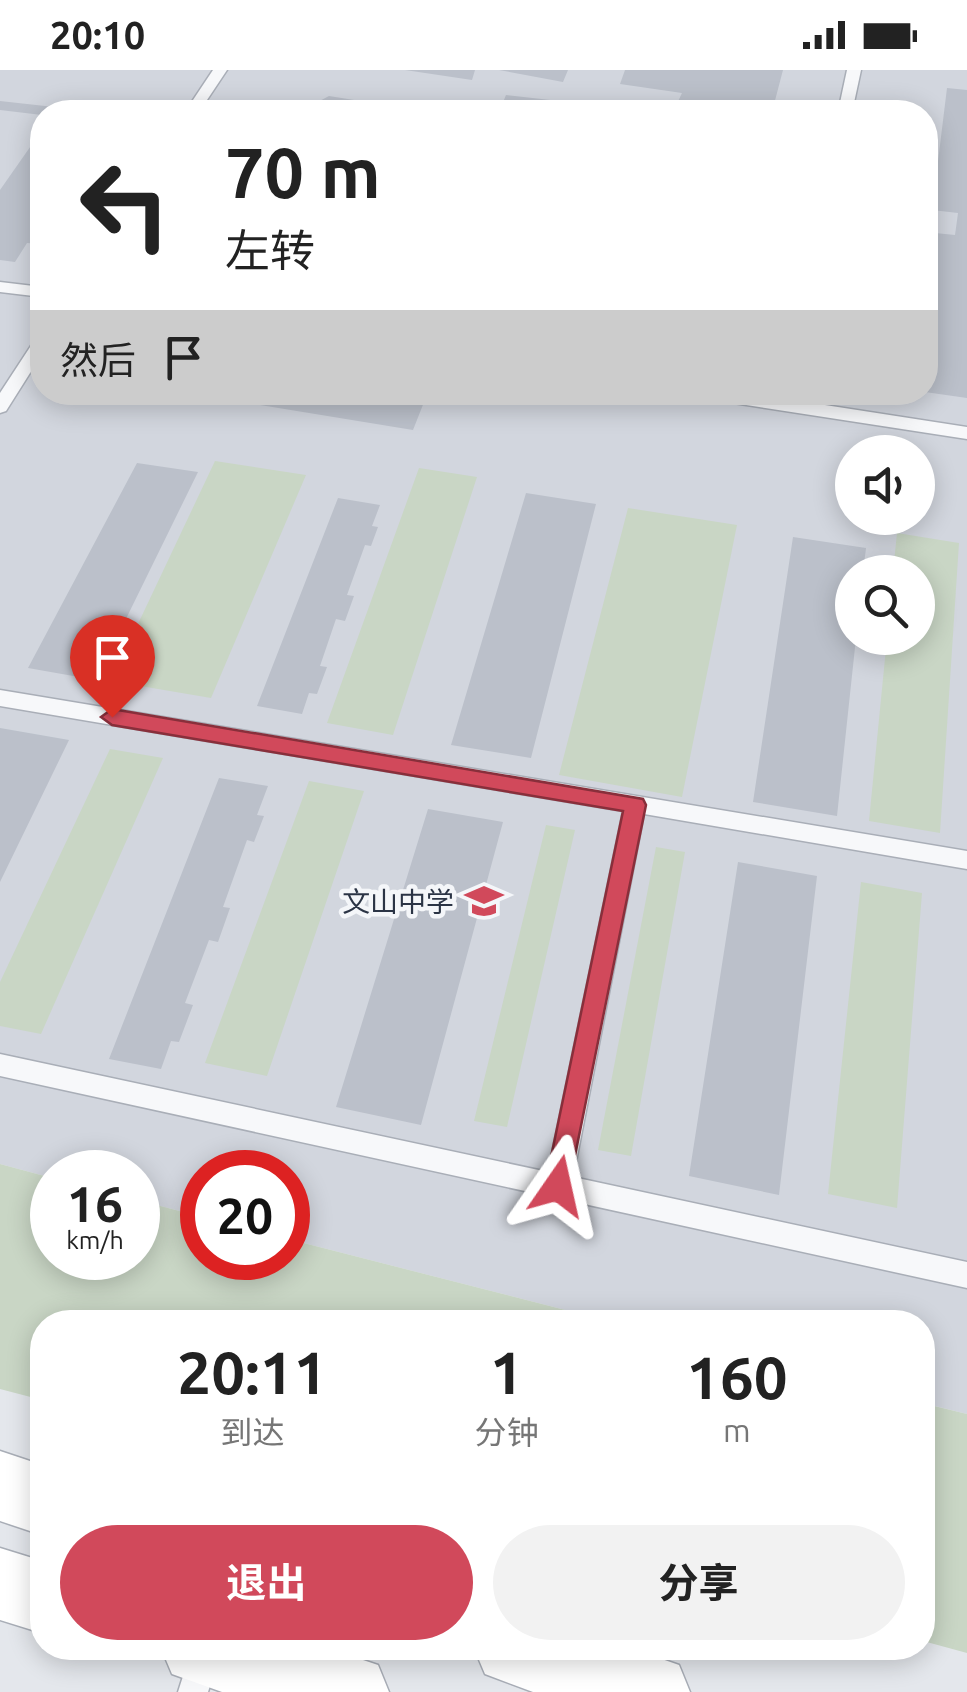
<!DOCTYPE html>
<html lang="zh">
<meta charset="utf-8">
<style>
body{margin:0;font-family:Ubuntu,"Noto Sans SC",sans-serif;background:#f2f2f2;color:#222;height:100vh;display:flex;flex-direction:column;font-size:38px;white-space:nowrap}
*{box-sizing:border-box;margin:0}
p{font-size:32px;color:#767676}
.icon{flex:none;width:55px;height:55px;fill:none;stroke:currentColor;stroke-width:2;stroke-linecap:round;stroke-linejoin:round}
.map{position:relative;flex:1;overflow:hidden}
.drawer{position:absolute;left:30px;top:1240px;width:905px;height:350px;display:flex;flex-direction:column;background:#fff;border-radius:40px;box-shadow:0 5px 25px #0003}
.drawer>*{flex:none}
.top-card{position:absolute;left:30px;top:30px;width:908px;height:305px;border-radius:40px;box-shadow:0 5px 25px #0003;background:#fff;color:#222;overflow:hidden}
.tools{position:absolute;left:835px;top:365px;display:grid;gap:20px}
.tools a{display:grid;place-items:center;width:100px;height:100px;border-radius:50%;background:#fff;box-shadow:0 5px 25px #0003;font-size:50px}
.speed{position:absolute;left:30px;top:1080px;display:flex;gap:20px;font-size:50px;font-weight:700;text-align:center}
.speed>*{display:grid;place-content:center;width:130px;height:130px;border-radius:50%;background:#fff;box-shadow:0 5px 25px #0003;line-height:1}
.speed small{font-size:25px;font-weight:400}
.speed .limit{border:15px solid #d22;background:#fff;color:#111}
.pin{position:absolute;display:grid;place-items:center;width:85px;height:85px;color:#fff;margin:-102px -42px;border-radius:50% 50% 50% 0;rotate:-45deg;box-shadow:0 0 10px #0007}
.pin .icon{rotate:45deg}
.me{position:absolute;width:110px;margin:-55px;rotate:11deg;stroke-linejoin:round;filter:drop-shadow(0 0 8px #0008)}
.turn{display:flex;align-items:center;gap:35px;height:210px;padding:0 30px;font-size:45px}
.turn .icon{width:130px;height:130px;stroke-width:2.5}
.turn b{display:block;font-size:70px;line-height:85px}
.then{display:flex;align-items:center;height:95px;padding:0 30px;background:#0003;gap:20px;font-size:38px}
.eta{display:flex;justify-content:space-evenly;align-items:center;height:170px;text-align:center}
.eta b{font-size:60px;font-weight:700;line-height:70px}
.action{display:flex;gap:20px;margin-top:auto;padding:20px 30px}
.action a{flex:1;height:115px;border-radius:60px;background:#d1495b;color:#fff;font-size:40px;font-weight:700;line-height:115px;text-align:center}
.action a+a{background:#f2f2f2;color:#222}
.status{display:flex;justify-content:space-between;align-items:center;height:70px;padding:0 50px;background:#fff;direction:ltr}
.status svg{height:28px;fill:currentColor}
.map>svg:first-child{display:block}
.built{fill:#d2d6de;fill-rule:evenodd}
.green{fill:#c9d6c5}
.building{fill:#bbc0ca}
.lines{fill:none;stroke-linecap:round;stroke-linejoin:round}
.service-casing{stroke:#a9aeb7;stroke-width:3}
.secondary-casing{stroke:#a9aeb7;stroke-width:3}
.service{fill:#f7f8fa;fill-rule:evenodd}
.secondary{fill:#fff;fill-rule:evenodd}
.route{fill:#d1495b;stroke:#882f3b;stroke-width:2.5}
.labels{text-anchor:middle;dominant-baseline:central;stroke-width:9;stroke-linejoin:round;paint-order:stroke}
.poi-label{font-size:28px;fill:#2b3445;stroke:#f4f6f9;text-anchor:end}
</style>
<div class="status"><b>20:10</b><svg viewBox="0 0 49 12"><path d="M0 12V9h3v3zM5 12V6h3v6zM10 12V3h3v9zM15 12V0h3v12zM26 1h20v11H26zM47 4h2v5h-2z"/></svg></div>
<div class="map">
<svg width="967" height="1622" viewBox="0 0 967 1622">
<rect width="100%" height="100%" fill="#e4e7ec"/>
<path class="built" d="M0,0H967V1344L923,1333L922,1252H612L288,1169V1102H202V1147L138,1130V1102H52V1108L0,1094ZM42,42H925V322H42ZM852,382H918V448H852ZM852,502H918V568H852Z"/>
<path class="green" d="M215,391L306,405L211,628L111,611Z
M419,398L477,407L393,665L327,653Z
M628,438L737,455L682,727L559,705Z
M897,463L959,473L940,763L869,751L887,568H918V502H893Z
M110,679L163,688L41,964L0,956V912Z
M309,711L364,721L267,1006L205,993Z
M546,755L575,760L507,1057L474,1051Z
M656,777L685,782L631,1086L598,1080Z
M861,812L922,823L897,1138L828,1124Z
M0,1094L52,1108V1188H138V1130L202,1147V1188H288V1169L612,1252H42V1330L0,1319Z
M922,1333L967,1344V1583L923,1571Z"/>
<path class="building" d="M405,0H475L472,10Z
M499,0H568L563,12Z
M625,0H783L772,42H673L682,23L620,14Z
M947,18L967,20V328L925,322V162L955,165L958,143L932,140Z
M506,25L568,32L562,42H499Z
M329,26L417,40V42H299Z
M0,31L81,40V42L42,45L0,40Z
M42,60V174L27,173L15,192L0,190V120Z
M181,322H428L413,360Z
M137,393L198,402L96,610L28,598Z
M526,423L596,434L531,688L451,675Z
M338,428L380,435L372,456L378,457L371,476L365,475L347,525L354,526L345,551L336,549L320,596L327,597L317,624L309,623L302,644L257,636Z
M793,467L866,478L863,502H852V568H856L837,746L753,732Z
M0,658L69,670L0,812Z
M219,708L268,716L257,745L264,746L254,772L247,770L223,837L230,838L218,872L209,870L185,933L193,935L179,972L171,971L161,999L109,989Z
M428,739L503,752L421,1055L336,1037Z
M738,792L817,806L779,1125L689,1106Z"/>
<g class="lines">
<g class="service-casing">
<path id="service" d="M213,0H227L199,42H185Z
M847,0H861L852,42H838Z
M0,212L42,217V227L0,222Z
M42,267V284L6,341L0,343V323L36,268Z
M693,322H741L967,357V369L701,328Z
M0,620L967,781V799L644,744L573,1107L967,1192V1218L0,1006V984L548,1102L623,741L0,636Z
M192,1578H218L220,1583L208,1622H178Z"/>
</g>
<g class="secondary-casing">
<path id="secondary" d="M0,1381L42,1395V1465L0,1451Z
M0,1478L42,1491V1563L0,1550Z
M161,1578H327L378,1595L389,1622H222L172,1604Z
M474,1578H630L679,1595L690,1622H533L485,1604Z"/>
</g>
<use href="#service" class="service"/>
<use href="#secondary" class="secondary"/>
</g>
<path class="route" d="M112,639L643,729L646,735L567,1125L558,1129L549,1125L545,1116L623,741L112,655L101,647Z"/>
<defs>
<g id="school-bare" transform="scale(3)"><path d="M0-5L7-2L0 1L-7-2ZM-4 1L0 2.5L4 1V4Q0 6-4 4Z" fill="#d1495b" stroke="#f4f6f9" stroke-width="2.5" paint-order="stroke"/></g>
</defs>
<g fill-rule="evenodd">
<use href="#school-bare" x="484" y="831"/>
</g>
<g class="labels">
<g class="poi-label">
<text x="454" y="831">文山中学</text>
</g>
</g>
</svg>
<div class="tools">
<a><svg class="icon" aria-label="sound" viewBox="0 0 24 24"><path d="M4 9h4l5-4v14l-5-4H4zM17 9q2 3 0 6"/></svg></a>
<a><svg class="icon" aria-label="search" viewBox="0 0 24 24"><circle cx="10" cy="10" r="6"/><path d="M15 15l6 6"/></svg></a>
</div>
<div class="speed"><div>16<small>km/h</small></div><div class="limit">20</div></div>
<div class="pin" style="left:112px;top:647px;background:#d93025"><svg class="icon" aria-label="arrive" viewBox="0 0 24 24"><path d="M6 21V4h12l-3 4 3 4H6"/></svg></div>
<svg class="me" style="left:558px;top:1116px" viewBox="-20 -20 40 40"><path d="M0-17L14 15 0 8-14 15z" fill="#d1495b" stroke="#fff" stroke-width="4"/></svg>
<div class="top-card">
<div class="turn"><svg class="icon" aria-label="left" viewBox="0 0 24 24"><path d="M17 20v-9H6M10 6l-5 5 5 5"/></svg><div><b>70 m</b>左转</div></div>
<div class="then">然后<svg class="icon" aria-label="arrive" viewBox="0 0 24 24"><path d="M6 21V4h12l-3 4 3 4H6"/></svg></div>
</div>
<section class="drawer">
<div class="eta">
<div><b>20:11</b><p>到达</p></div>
<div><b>1</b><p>分钟</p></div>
<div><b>160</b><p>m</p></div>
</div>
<div class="action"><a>退出</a><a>分享</a></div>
</section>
</div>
